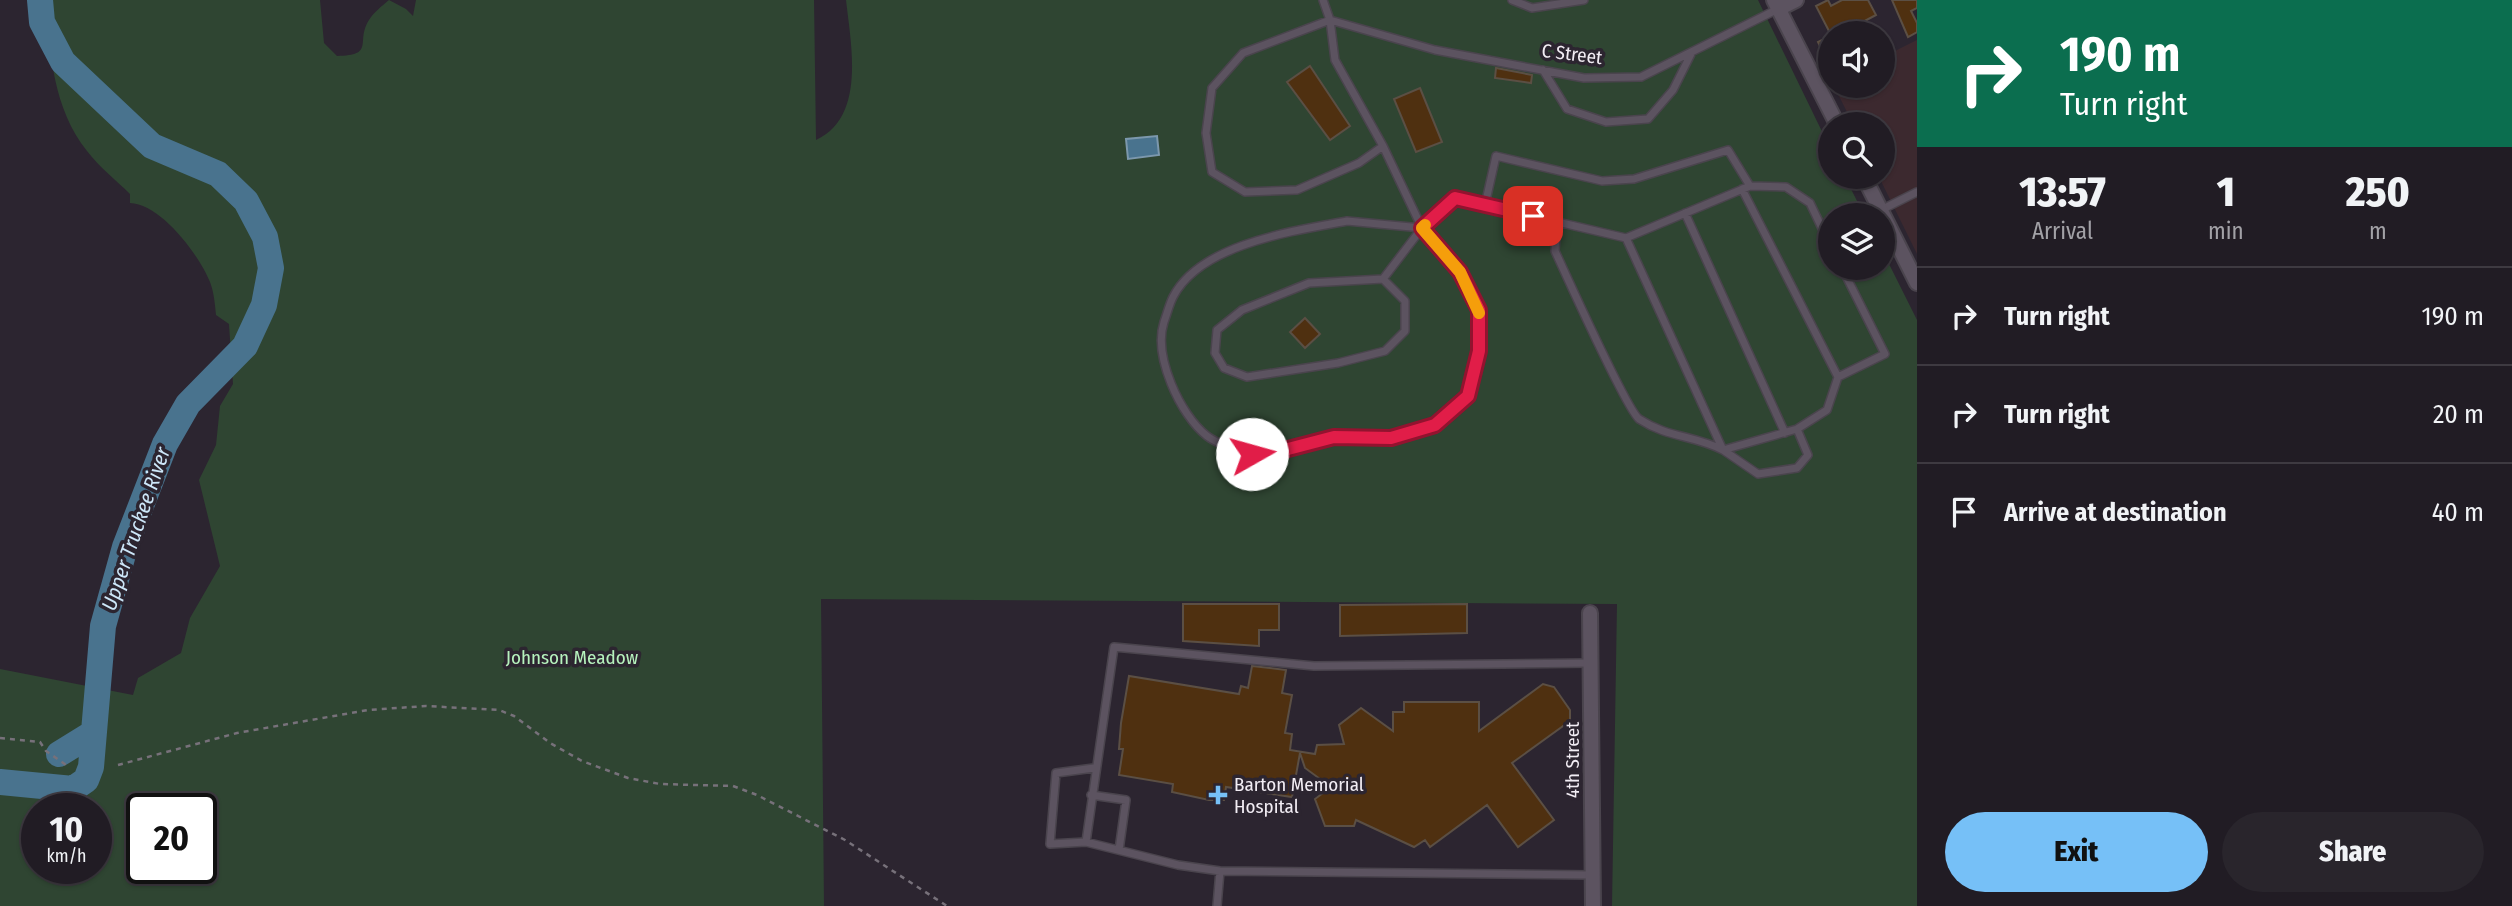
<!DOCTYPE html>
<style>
body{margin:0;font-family:"Fira Sans Condensed",sans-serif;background:#29252c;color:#f1f3f6;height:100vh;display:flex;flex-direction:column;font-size:26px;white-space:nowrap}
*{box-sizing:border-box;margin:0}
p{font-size:23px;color:#a2a1a6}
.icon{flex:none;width:38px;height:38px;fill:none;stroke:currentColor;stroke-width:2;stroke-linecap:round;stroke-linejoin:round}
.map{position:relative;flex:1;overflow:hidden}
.sheet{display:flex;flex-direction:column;background:#211c24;width:595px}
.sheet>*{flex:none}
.banner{background:#0b6e4f;color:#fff;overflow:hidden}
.controls{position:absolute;left:1818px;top:21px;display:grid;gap:14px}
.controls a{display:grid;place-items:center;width:77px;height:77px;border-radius:50%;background:#211c24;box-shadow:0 2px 5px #0004,0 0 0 2px #3e3a41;font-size:35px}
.speed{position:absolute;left:21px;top:793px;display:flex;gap:14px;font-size:35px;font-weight:700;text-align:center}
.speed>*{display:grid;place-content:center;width:91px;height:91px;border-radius:50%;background:#211c24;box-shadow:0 2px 5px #0004,0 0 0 2px #3e3a41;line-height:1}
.speed small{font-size:18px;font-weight:400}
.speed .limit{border:4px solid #111;border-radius:10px;background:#fff;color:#111}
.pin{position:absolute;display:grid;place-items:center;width:60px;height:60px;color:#fff;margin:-30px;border-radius:14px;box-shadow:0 4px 10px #0006}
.me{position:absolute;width:77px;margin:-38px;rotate:83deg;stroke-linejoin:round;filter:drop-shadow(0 0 5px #0008)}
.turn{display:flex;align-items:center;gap:24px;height:147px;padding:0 28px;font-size:32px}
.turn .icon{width:91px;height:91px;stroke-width:2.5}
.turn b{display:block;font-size:49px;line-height:60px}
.eta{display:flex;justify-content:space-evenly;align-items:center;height:119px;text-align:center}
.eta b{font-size:42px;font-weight:800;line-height:49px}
.primary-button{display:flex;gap:14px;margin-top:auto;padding:14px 28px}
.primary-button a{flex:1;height:80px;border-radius:42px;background:#76c0f7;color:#111;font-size:28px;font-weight:800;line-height:80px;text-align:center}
.primary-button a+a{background:#29252c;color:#f1f3f6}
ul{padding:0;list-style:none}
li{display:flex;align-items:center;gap:21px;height:98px;padding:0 28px;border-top:2px solid #3e3a41}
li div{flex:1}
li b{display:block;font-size:26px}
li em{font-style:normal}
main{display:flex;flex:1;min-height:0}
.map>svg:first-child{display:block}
.commercial{fill:#3c292f}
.green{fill:#2f4532;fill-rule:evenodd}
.water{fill:#49738e;stroke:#7c98ad;stroke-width:2}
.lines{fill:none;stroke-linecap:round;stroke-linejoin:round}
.river{stroke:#49738e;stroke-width:26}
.building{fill:#4f3010;stroke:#5b4f44;stroke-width:2}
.lane-casing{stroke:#4a444d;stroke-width:10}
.street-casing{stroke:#4a444d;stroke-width:18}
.path{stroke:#77717a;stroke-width:2.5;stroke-dasharray:5 5;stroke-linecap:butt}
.lane{stroke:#5c5360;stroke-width:7}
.street{stroke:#5c5360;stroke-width:14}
.route-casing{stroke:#92132f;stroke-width:18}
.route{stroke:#e11d48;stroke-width:12}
.slow{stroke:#f59e0b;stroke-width:12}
.poi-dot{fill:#76c0f7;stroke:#2c2530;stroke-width:2.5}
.labels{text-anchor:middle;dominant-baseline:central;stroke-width:7;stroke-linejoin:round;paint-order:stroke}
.street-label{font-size:19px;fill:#f2edf4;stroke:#2c2530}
.park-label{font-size:19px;fill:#b6f2bd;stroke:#2c2530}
.poi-label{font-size:19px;fill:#f2edf4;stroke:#2c2530;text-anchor:start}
.water-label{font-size:21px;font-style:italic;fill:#cde7f9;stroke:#2c2530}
</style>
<main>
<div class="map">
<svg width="1917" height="906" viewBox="0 0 1917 906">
<rect width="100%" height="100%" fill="#2c2530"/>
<path class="commercial" d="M1917,40V254L1879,177H1883V124H1853L1834,86H1883V57Z"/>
<path class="green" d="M48,0H320L324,43L337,56C376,55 355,42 369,20C373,13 382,6 389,0L406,9L413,16L416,0H814L816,140C866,117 851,45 846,0H1758L1830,148V177H1845L1864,215H1830V268H1883V252L1917,320V906H1612L1617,604L821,599L824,906H0V669L133,695L138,678L181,653L190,618L220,566L199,480L216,445L220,406L233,384L229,324L216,315C215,305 214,292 210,282C199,255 161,204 130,203V194C116,180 99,167 87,151C54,110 48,51 48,0ZM37,808H96V868H37ZM142,808H201V868H142Z"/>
<path class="water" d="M1157,136L1159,155L1128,159L1126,139Z"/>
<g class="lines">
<path class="river" d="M59,754L93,733
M0,782L73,789L86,780L91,767L103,626L125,547L165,444L188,404L245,346L264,305L271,268L265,237L246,201L218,174L152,146L63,62L42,22L40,0"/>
</g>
<path class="building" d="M1828,0L1831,6L1842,0H1868L1876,15L1842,33H1830L1816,6Z
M1892,0H1917V8L1911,11L1917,23V32L1908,37Z
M1830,36V67L1818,42Z
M1310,66L1350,126L1330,140L1287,82Z
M1496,68L1532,75L1531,83L1495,78Z
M1420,88L1442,142L1416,152L1394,99Z
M1305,318L1320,334L1305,348L1290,332Z
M1183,604H1279V630H1259V646L1183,641Z
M1467,604V633L1340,636V605Z
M1252,666L1286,670L1282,693L1292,695L1285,733L1292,734L1290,750L1315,754L1317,745L1344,744L1339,725L1361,708L1393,731V712H1404V702H1479V731L1543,684L1554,687L1570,710V721L1512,763L1554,820L1518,847L1487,805L1430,847L1425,840L1414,847L1356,820L1354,826H1325L1315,799L1331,787L1305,768L1300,753L1292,797L1226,787L1224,800H1209L1172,792L1173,784L1119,775L1123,749H1119L1121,723L1129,676L1239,694L1241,686L1248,688Z"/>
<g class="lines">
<g class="lane-casing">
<path id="lane" d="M1323,0L1330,20L1335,60L1383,146L1422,228L1455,198L1626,238L1750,186L1786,187L1810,203L1830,245
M1512,0L1532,8L1584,0
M1330,20L1435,50L1584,78L1641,77L1778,9
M1330,20L1243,53L1212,88L1206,133L1212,172L1245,192L1297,190L1359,163L1383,146
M1543,70L1567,109L1606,122L1648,119L1673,90L1692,52
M1742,189L1838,377
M1485,205L1496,156L1602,181L1634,179L1728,150L1750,186
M1881,210L1917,192
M1685,213L1785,433
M1347,221L1422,228C1442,252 1471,278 1479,310C1488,350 1472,407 1433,425C1398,442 1370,433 1334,437C1307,439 1279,458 1251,454C1240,452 1216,443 1207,436C1180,415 1153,356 1164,322C1167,314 1169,305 1173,297C1200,244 1293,231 1347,221Z
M1557,222L1555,251C1566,275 1627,410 1639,419C1668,438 1693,435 1723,450L1797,429L1827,410L1838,377L1885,354L1842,268
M1626,238L1723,450L1758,474L1797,468L1808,455L1797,429
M1383,279L1405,301V331L1385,351L1338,363L1247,377L1224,368L1215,353L1217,330L1242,310L1309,283L1383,279L1422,228
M1094,768L1056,773L1050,844L1086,842L1178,865L1220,871L1592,875
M1091,795L1126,800L1119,850
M1086,842L1114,647L1314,666L1590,663
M1217,906L1220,871"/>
</g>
<g class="street-casing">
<path id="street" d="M1774,0L1837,124
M1778,9L1796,0
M1864,177L1917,283
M1590,613L1593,906"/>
</g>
<path class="path" d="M0,738L40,742L46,751L69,767
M118,765L237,733L368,710L426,706L499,710L514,716L550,743L582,761L628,778L660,784L733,786L757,795L845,840L947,906"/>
<use href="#lane" class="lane"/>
<use href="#street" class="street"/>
</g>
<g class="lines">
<g class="route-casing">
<path id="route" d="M1252,454L1288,449L1334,437L1391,438L1435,425L1468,396L1479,351V310L1460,272L1422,228L1455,198L1533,216"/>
</g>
<use href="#route" class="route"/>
<path class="slow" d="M1425,225L1422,228L1460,272L1479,313"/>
</g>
<path class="poi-dot" d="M1214.5 784.5h7v7h7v7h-7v7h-7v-7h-7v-7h7z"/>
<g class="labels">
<g class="street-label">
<text transform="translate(1572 54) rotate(7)">C Street</text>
<text transform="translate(1572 760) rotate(-90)">4th Street</text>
</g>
<g class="park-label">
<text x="572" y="657">Johnson Meadow</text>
</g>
<g class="poi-label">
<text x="1234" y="784">Barton Memorial<tspan x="1234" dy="22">Hospital</tspan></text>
</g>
<g class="water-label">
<text transform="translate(136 529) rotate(-71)">Upper Truckee River</text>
</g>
</g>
</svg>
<div class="controls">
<a><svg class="icon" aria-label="sound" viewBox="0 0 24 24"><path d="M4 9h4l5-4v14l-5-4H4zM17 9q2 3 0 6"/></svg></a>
<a><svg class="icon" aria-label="search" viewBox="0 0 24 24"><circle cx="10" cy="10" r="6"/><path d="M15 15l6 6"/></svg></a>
<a><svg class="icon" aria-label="layers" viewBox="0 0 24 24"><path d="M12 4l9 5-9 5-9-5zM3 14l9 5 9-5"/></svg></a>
</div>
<div class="speed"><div>10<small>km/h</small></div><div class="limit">20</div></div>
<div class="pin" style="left:1533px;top:216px;background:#d93025"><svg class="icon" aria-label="arrive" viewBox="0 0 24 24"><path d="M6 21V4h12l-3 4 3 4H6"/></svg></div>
<svg class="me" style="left:1252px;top:454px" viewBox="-20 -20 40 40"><circle r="19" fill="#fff"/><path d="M0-13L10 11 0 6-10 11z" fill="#e11d48"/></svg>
</div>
<section class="sheet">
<div class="banner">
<div class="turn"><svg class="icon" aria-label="right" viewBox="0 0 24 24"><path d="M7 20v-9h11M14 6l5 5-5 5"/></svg><div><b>190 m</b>Turn right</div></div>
</div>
<div class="eta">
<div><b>13:57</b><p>Arrival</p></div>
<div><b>1</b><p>min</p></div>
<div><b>250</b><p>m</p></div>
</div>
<ul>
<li><svg class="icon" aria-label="right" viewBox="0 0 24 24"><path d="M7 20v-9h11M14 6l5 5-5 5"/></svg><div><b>Turn right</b></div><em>190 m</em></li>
<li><svg class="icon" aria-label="right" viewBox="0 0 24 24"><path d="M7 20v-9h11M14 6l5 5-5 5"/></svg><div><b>Turn right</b></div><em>20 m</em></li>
<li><svg class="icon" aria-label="arrive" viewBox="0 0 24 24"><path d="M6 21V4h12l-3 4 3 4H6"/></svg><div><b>Arrive at destination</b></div><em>40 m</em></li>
</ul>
<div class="primary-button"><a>Exit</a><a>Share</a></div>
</section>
</main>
